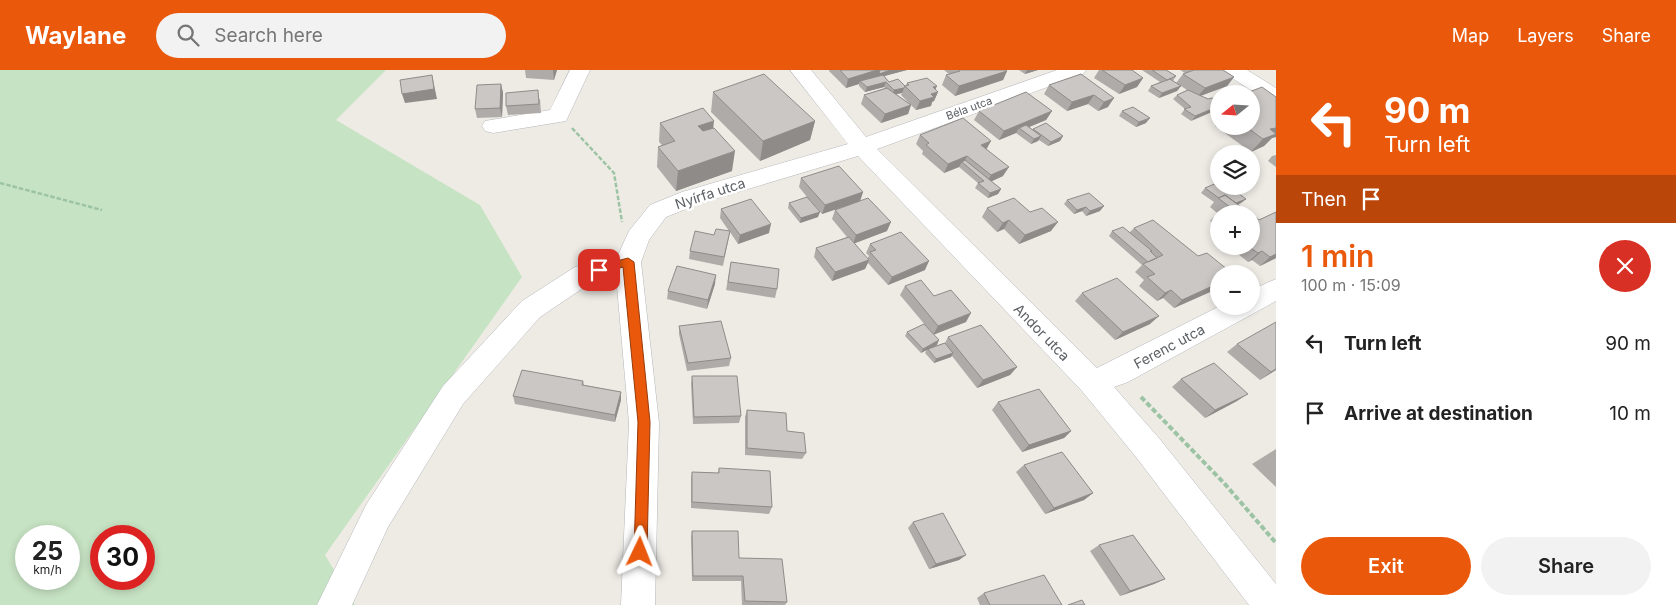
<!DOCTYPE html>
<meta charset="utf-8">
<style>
body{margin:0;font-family:Inter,sans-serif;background:#f2f2f2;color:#222;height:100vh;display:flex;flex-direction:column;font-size:19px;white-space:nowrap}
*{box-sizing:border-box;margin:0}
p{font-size:16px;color:#767676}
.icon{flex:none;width:28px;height:28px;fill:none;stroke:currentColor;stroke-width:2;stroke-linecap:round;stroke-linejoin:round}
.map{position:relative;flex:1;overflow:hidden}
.drawer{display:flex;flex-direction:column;background:#fff;width:400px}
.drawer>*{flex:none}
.hud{background:#ea580c;color:#fff;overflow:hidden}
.needle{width:32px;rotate:252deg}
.buttons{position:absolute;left:1210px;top:15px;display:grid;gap:10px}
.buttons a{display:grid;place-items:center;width:50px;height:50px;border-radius:50%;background:#fff;box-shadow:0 2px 8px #0003;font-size:25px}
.speed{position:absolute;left:15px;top:455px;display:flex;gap:10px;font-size:25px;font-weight:700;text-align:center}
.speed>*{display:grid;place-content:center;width:65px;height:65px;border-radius:50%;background:#fff;box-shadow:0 2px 8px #0003;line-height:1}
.speed small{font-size:12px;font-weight:400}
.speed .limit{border:8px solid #d22;background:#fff;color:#111}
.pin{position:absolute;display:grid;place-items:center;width:42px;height:42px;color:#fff;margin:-21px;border-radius:10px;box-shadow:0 2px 8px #0006}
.me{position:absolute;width:55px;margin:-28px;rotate:2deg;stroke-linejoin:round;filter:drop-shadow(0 0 4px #0008)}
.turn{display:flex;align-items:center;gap:18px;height:105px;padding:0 25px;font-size:22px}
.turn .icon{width:65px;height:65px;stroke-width:2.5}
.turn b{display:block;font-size:35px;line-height:42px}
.then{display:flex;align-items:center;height:48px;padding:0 25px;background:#0003;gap:10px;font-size:19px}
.round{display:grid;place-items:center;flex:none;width:52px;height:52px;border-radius:26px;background:#f2f2f2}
.overview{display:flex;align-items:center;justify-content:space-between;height:85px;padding:0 25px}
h1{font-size:30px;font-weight:600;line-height:38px;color:#ea580c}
.button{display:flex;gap:10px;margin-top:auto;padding:10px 25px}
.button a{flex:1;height:58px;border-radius:30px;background:#ea580c;color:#fff;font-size:20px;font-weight:600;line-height:58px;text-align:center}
.button a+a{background:#f2f2f2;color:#222}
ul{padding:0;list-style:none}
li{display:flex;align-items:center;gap:15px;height:70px;padding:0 25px}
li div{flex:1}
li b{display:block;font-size:19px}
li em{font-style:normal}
header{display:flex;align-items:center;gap:30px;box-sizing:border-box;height:70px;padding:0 25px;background:#ea580c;color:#fff}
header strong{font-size:24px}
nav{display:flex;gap:28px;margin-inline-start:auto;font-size:18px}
.search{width:350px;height:45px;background:#f2f2f2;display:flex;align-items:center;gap:12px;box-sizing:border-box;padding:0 18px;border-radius:28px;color:#767676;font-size:19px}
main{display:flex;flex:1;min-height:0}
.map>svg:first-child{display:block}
.green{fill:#c6e3c3;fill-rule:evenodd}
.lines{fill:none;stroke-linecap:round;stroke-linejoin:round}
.minor-casing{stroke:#b5b7ba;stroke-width:1}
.path-far1{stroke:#9cc4a4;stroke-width:2.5;stroke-dasharray:4.5 2;stroke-linecap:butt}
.path{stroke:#9cc4a4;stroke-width:4;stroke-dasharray:5.5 2.5;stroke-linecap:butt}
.minor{fill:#fff;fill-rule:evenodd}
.wall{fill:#afaba9;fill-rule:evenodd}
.shaded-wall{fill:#8e8b89}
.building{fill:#cbc7c4;stroke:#8e8b89}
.route{fill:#ea580c;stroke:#983908}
.labels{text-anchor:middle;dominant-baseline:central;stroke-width:5;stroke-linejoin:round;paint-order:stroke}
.far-street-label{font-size:11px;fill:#5c6064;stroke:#fff}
.street-label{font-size:14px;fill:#5c6064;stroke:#fff}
</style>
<header>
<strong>Waylane</strong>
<div class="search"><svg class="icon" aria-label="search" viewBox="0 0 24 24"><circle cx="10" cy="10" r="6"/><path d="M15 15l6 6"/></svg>Search here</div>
<nav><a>Map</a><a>Layers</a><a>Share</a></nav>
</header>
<main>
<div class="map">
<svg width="1276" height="535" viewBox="0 0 1276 535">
<rect width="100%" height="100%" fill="#eeebe5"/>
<path class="green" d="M0,0H386L336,50L480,135L522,207L325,485L355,535H0ZM26,466H69V509H26ZM101,466H144V509H101Z"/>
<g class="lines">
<g class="minor-casing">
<path id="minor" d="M570,0H590L566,51L493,63L485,61L482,56L485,51L550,40Z
M790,0H811L866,67L1057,0H1086L1083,4L877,79L1097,298L1220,236H1251V220L1276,209V231L1128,312L1114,317L1158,367L1276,514V535H1249L1136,387L1082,321L858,86L698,134L666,147L649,170L641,192L659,353L655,535H621L629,353L616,205L592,212L540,247L463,334L388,457L352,535H317L366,435L443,316L522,231L575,197L618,185L629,161L650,135L682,122L848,74Z
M1223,0H1247L1276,18V33L1269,32L1226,4Z"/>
</g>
<path class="path-far1" d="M572,58L614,103L622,152
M0,113L102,140"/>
<path class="path" d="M1141,327L1224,413L1276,473"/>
<use href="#minor" class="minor"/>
</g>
<path class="wall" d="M525,0H557L554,10L526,8Z
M829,0H907L884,6L889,12L905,16L906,15L907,13L935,19L938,22L934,31L932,32L931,36L916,40L911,35L908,44L881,53L861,34L864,25L885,18L884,17L865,22L859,16V14L846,18L829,1ZM902,23L901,25L910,34L896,24Z
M944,0H1006L1007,1L1003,10L955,26L942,15L946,5L949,4Z
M1019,0H1038L1025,4Z
M1099,0H1132L1143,8L1137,17L1119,24L1094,8Z
M1142,0H1166L1176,6L1173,11L1176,13L1183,4L1185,3L1180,0H1223L1234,7L1227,16L1201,26L1208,29L1191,51L1181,44L1185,39L1173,29L1177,25L1187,20L1181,16L1177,21L1159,28L1148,21L1151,16L1160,12Z
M1081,4L1108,37L1098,41L1088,34L1067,41L1044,24L1049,15Z
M501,14L503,23L502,47L477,48L475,39Z
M713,22L815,51L810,70L760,91L711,42Z
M1251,24L1276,27V67L1272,68L1264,76L1251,82L1215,56L1219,51V56H1251Z
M540,29L541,43L508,45L506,36Z
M979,41H1052L1046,50L1029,57L1033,60V59L1063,66L1060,71L1048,76L1039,70L1038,71L1031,74L1016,63L999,70L974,50Z
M1122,41L1146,53L1136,57L1119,46Z
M660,53L713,58L732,101L676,121L657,97L658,77L662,75L659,72Z
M920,65L987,79L1003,106L991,111L1001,119L998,124L988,128L975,118L978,113L959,97L944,103L922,84L923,81L916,74Z
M1276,85V97L1268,91L1272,86Z
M801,108L863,122L860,131L887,161L854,173L867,189L869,186L866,183L870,174L925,200L888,215L868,193L865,199L832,211L814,187L816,178L847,167L832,149L835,140L855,133L822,144L809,129L818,147L800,153L788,138L789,133L807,127L799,117Z
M1205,118L1246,129L1241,133L1238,134L1251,144H1219V157L1210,151L1217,143L1210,137L1214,132L1201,123Z
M1067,130L1100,141L1086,146L1082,141L1074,144L1064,134Z
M987,138L1051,161L1019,174L1004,159L997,162L982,147Z
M721,139L769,163L738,174L730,162L723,196L689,189L690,181L714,165L729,161L720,148Z
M1276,142V188L1260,196L1252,190L1248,192L1228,176H1251L1259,150Z
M1134,158L1219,204V218L1174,238L1163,228L1157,231L1139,216L1144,210L1135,202L1142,195L1109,166L1112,161L1130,162Z
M731,192L777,219L775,228L726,220Z
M715,214L707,239L667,229L668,221Z
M905,216L934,226L966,252L934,264L937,275L931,277L945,273L948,267L1017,297L1010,305L977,318L952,286L951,287L934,293L925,283L927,279L921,283L905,266L907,262H931L900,225Z
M1082,223L1150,254L1115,270L1075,231Z
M679,256L731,288L729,296L687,301L679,264Z
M1237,274L1276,300L1260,310L1227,282Z
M692,306L741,346L739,353L693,354L691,314Z
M1181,309L1237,331L1205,348L1172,317Z
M583,311L584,315L621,322V330L615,352L515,334L513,326Z
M998,332L1071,361L1064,368L1022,382L992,340Z
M747,340L787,361L806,383L802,389L745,385V347Z
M1276,379V417L1252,394Z
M1024,395L1093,423L1084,430L1045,444L1016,402Z
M719,398L772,437L769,444L691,438V408L692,402L718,403Z
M913,452L966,485L959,490L929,499L908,458Z
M692,461L739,488L787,532L785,535H742L741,511H692L691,467Z
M1099,475L1165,509L1154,514L1120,526L1090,481Z
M984,523L1062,535H980L977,528Z"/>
<path class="shaded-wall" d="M553,0H557L554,10L553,1Z
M877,0H907L877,8L860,11L859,14L846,18L848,9Z
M1027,0H1038L1025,4Z
M1007,1L1003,10L955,26L959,16Z
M432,5L437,29L405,33L402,24Z
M1234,7L1227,16L1197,27L1205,18Z
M1143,8L1137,17L1119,24L1125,15Z
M886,12L884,17L865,22L867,17Z
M501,14L503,23L502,47L500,38Z
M937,16L934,23L938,22L934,31L932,32L931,36L916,40L920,31L933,17Z
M1181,16L1177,21L1159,28L1162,23Z
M904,18L902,23L892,25L894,20Z
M1094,25L1088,34L1067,41L1072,32Z
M1114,28L1108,37L1098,41L1104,32Z
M911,35L908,44L881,53L885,44Z
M1219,36V39L1191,51L1195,46Z
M1052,41L1046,50L1022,60L1019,58L1016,63L999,70L1004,61Z
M1150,48L1146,53L1136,57L1139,52Z
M714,51L712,70L698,56Z
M815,51L810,70L760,91L763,71Z
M1276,58V67L1272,68L1264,76L1251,82L1263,69L1270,59Z
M1041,66L1038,71L1031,74L1034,69Z
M1063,66L1060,71L1048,76L1051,72Z
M991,71L986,80L981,75Z
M735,81L732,101L676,121L678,101Z
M967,86L964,93L962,92L959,97L944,103L948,94Z
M1009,97L1003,106L986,114L991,105Z
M1001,119L998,124L988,128L990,123Z
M863,122L860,131L822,144L825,135Z
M1246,129L1241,133L1227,140L1230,137L1229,136Z
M1104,136L1100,141L1086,146L1090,141Z
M1086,137L1082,141L1074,144L1077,140Z
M820,142L818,147L800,153L801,148Z
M1009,150L1004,159L997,162L1003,153Z
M891,152L887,161L853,174L856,165Z
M1058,152L1051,161L1019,174L1025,165Z
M771,154L769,163L738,174L740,165Z
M1262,181L1252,190L1248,192L1258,183Z
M1276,184V188L1260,196L1270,187Z
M869,190L865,199L832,211L835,202Z
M929,191L925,200L888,215L892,207Z
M716,205L715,214L707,239L708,230Z
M1219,213V218L1174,238L1182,230Z
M1171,220L1163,228L1157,231L1165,223Z
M971,243L966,252L933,265L938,256Z
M1159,246L1150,254L1115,270L1123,262Z
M939,270L937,275L921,283L923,279Z
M953,283L951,287L934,293L936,289Z
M1017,297L1010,305L977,318L983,310Z
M1276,299V300L1260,310L1271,302Z
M621,322V330L615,352V345Z
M1248,324L1237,331L1205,348L1215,340Z
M1071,361L1064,368L1022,382L1029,375Z
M1093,423L1084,430L1045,444L1054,438Z
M966,485L959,490L929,499L936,494Z
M1165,509L1154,514L1120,526L1130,521Z"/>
<path class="building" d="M840,0H877L848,9Z
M880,0H891L879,4Z
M959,0H1006L1007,1L959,16L946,5L960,1Z
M1102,0H1132L1143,8L1125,15Z
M1152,0H1166L1176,6L1167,10Z
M1194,0H1223L1234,7L1205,18L1183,4Z
M764,4L815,51L763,71L713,22Z
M1081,4L1114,28L1104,32L1094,25L1072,32L1049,15Z
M432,5L434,19L402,24L400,10Z
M883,5L889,12L898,9L905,16L904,18L894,20L886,12L867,17L860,11Z
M927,8L937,16L933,17L938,22L931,24L934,27L920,31L905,16L909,15L907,13Z
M1170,9L1181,16L1162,23L1151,16Z
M501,14L500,38L475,39L477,15Z
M1262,17L1276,27V58L1270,59L1276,64L1263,69L1245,56H1251V34L1253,33L1251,31V24H1244Z
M887,18L911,35L885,44L864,25Z
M538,20L539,34L506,36V23Z
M1188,20L1208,29L1212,28L1219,31V36L1195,46L1184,39L1191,37L1177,25Z
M1026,22L1052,41L1004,61L979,41Z
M1133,37L1150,48L1139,52L1122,41Z
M703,38L714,51L698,56L703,61L714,58L735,81L678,101L658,77L675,71L660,53Z
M963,48L991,71L981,75L1009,97L991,105L967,86L948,94L926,75L929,73L920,65Z
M1046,53L1063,66L1051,72L1033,59Z
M1026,55L1041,66L1034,69L1019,58Z
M965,90L1001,119L990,123L978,113L984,111L962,92Z
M839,96L863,122L825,135L801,108Z
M1219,112V116H1228L1246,129L1236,133L1225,125L1219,128L1205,118Z
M1089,123L1104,136L1090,141L1086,137L1077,140L1067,130Z
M1225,125L1251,144H1221L1219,142L1230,137L1218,128Z
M807,127L820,142L801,148L789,133Z
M868,128L891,152L856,165L835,140Z
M1014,128L1030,142L1042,138L1058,152L1025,165L1009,150L1003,153L987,138Z
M751,129L771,154L740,165L721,139Z
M1276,142V184L1270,187L1262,181L1258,183L1248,176H1251V144L1259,150Z
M1153,150L1198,186L1207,183L1233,204H1219V213L1182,230L1171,220L1165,223L1147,207L1155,204L1143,194L1163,185L1134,158Z
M1123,157L1152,181H1150L1157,188L1148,192L1112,161Z
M716,159L730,161L724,187L690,181L695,161L714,165Z
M901,162L929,191L892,207L870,182L876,180L870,174Z
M849,167L869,190L835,202L816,178Z
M731,192L779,199L777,219L728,212Z
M677,196L716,205L708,230L668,221Z
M1117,208L1159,246L1123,262L1082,223Z
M921,210L934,226L951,220L971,243L938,256L905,216Z
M721,251L731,288L688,293L679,256Z
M1276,252V299L1271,302L1237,274Z
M924,254L939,270L923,279L907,262Z
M981,255L1017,297L983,310L948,267Z
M945,273L953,283L936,289L928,279Z
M1214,293L1248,324L1215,340L1181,309Z
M522,300L583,311L582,315L621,322L615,345L513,326Z
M692,306H737L741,346L694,347Z
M1039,319L1071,361L1029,375L998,332Z
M747,340L786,343L787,361L804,363L806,383L747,378Z
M1062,382L1093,423L1054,438L1024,395Z
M719,398L770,401L772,437L692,432V402L719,403Z
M943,443L966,485L936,494L913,452Z
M692,461H738L739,488L782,489L787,532L745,531L743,506H693Z
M1133,465L1165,509L1130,521L1099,475Z
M1044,505L1062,535H990L984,523Z
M1082,530L1085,535H1068Z"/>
<path class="route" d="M628,188L634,192L650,352L647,482L645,487L640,489L636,487L634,482L638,352L623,197L599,204L594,200L595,197Z"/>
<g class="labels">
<g class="far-street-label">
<text transform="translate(969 38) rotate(-20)">Béla utca</text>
</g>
<g class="street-label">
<text transform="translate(710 123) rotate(-18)">Nyírfa utca</text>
<text transform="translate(1042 262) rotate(46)">Andor utca</text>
<text transform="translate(1169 276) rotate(-28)">Ferenc utca</text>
</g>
</g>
</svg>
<div class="buttons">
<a><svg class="needle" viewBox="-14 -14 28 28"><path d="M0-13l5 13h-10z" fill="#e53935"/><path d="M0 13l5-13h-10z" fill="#767676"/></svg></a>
<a><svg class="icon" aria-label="layers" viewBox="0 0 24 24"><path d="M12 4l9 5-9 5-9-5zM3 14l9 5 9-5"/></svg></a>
<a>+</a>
<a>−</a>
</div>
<div class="speed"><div>25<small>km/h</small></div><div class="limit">30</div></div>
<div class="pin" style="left:599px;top:200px;background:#d93025"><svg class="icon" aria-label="arrive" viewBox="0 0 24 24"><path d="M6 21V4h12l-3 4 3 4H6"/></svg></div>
<svg class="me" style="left:640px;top:482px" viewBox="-20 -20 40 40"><path d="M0-17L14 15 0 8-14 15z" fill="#ea580c" stroke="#fff" stroke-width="4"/></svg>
</div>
<section class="drawer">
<div class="hud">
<div class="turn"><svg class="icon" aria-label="left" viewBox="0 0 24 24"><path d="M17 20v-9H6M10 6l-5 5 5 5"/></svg><div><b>90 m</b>Turn left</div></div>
<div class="then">Then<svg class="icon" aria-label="arrive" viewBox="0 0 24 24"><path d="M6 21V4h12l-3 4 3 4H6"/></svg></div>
</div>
<div class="overview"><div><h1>1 min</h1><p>100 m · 15:09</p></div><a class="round" style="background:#d93025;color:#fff"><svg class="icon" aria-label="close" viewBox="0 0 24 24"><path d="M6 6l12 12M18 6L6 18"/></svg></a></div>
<ul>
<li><svg class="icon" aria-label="left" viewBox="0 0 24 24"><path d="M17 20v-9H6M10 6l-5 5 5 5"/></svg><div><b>Turn left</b></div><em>90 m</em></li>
<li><svg class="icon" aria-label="arrive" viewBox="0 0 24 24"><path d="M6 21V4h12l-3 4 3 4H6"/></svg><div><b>Arrive at destination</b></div><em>10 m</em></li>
</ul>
<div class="button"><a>Exit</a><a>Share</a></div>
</section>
</main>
